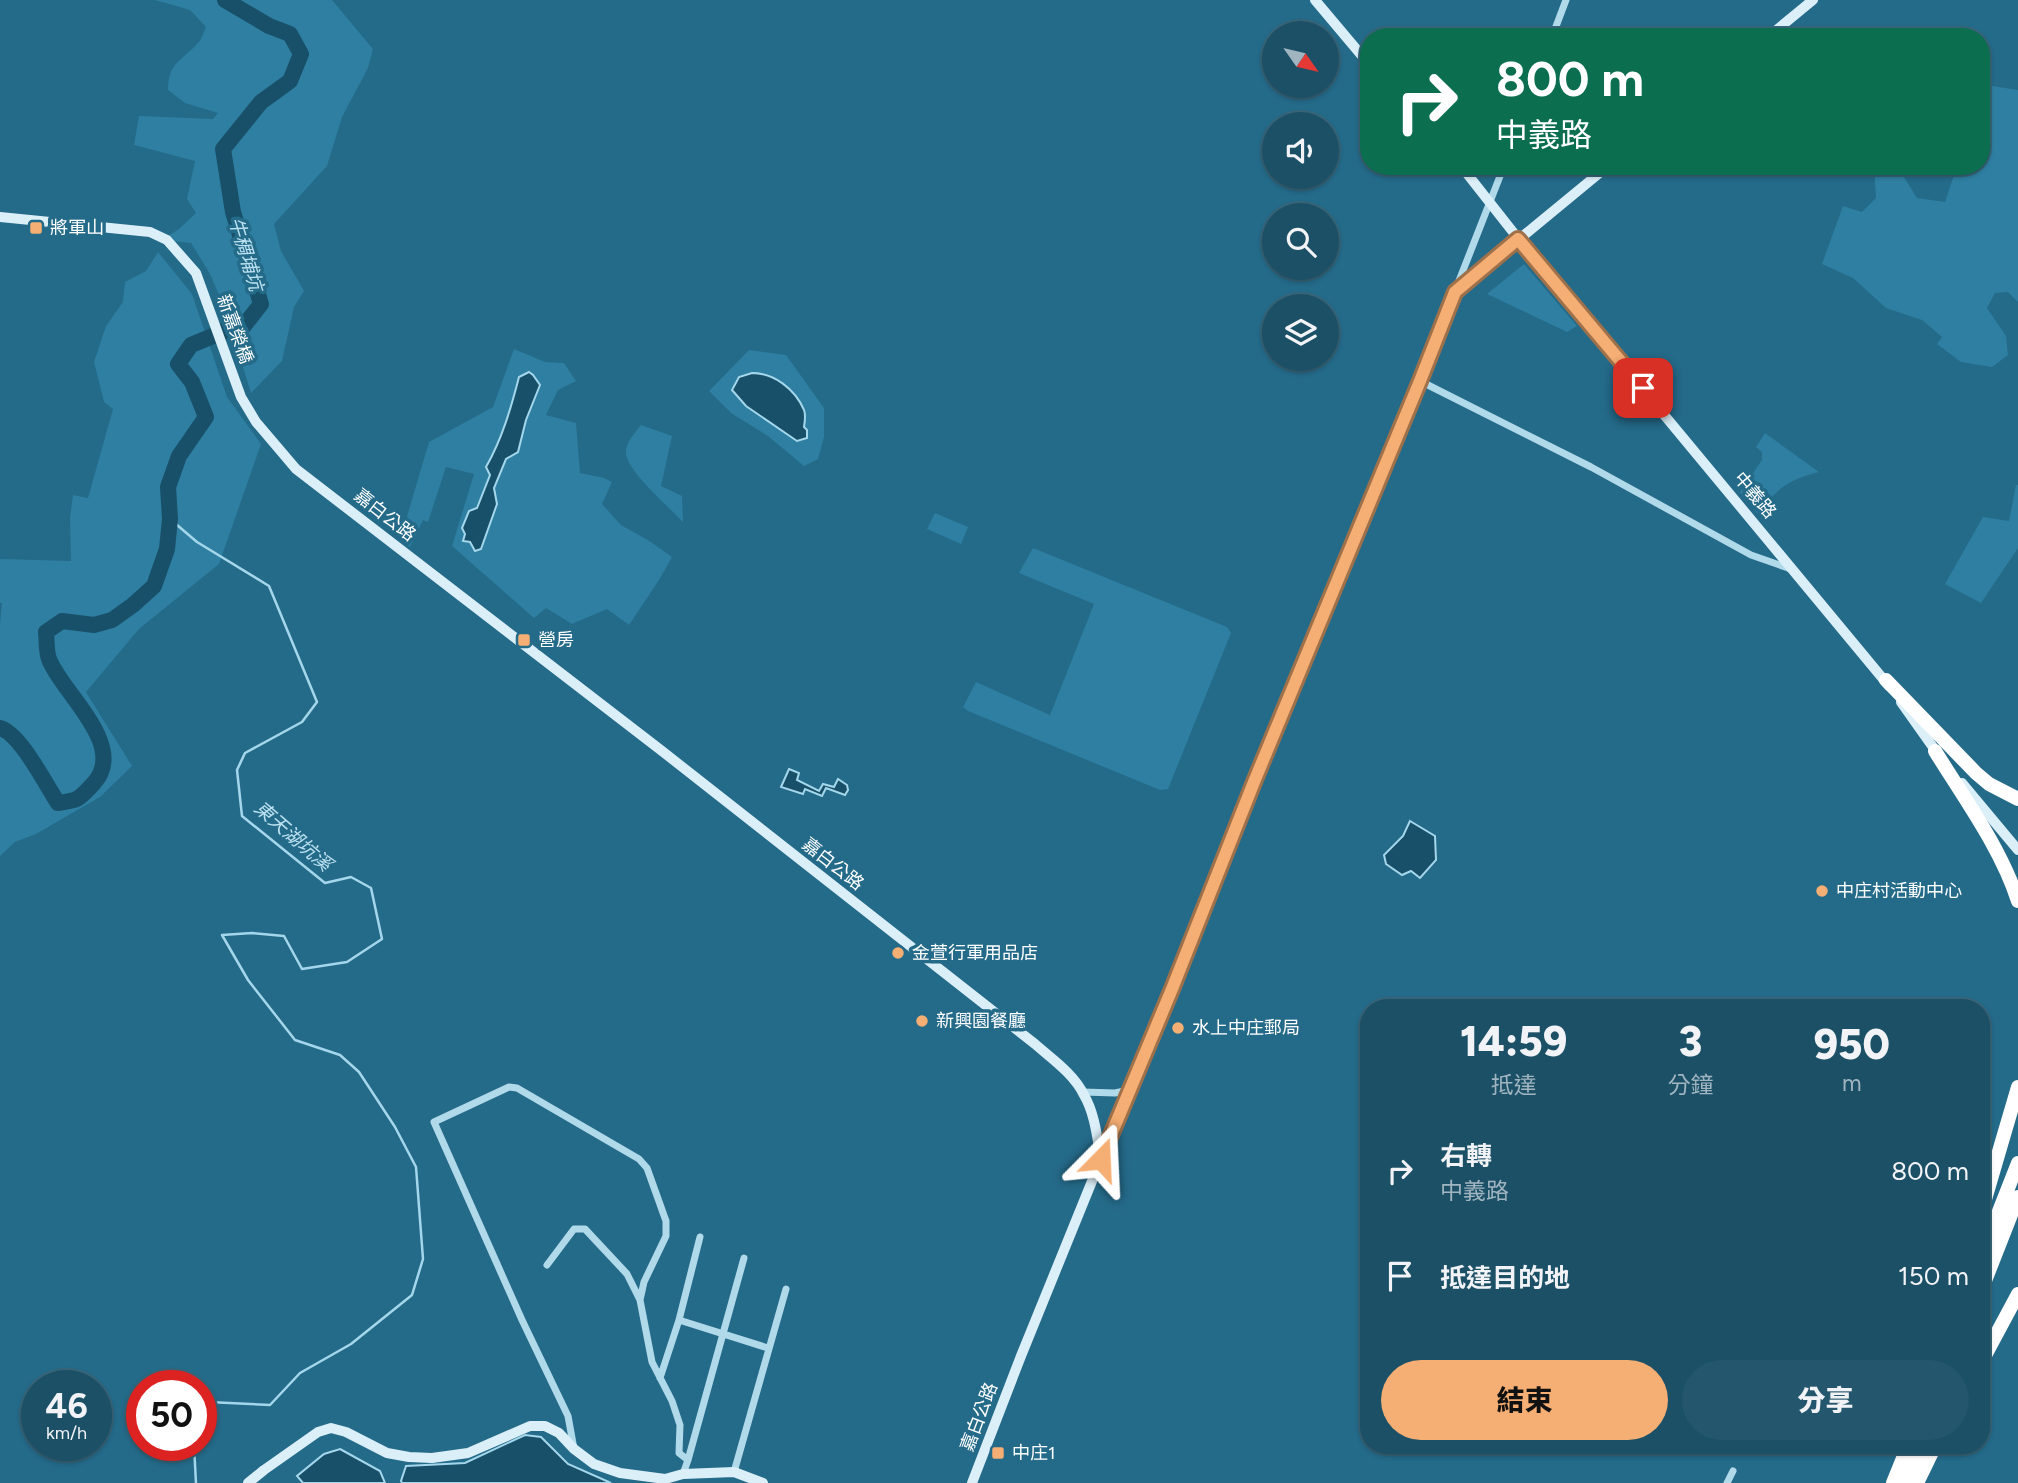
<!DOCTYPE html>
<html lang="zh-TW">
<meta charset="utf-8">
<style>
body{margin:0;font-family:Figtree,"Noto Sans TC",sans-serif;background:#24576d;color:#f1f3f6;height:100vh;display:flex;flex-direction:column;font-size:26px;white-space:nowrap}
*{box-sizing:border-box;margin:0}
p{font-size:23px;color:#a0b5c0}
.icon{flex:none;width:38px;height:38px;fill:none;stroke:currentColor;stroke-width:2;stroke-linecap:round;stroke-linejoin:round}
.map{position:relative;flex:1;overflow:hidden}
.details{position:absolute;left:1360px;top:999px;width:630px;height:455px;display:flex;flex-direction:column;background:#1b5067;border-radius:28px;box-shadow:0 2px 5px #0004,0 0 0 2px #39677b}
.details>*{flex:none}
.top-card{position:absolute;left:1360px;top:28px;width:630px;height:147px;border-radius:28px;box-shadow:0 2px 5px #0004,0 0 0 2px #39677b;background:#0b6e4f;color:#fff;overflow:hidden}
.needle{width:46px;rotate:124deg}
.fabs{position:absolute;left:1262px;top:21px;display:grid;gap:14px}
.fabs a{display:grid;place-items:center;width:77px;height:77px;border-radius:50%;background:#1b5067;box-shadow:0 2px 5px #0004,0 0 0 2px #39677b;font-size:35px}
.speed{position:absolute;left:21px;top:1370px;display:flex;gap:14px;font-size:35px;font-weight:700;text-align:center}
.speed>*{display:grid;place-content:center;width:91px;height:91px;border-radius:50%;background:#1b5067;box-shadow:0 2px 5px #0004,0 0 0 2px #39677b;line-height:1}
.speed small{font-size:18px;font-weight:400}
.speed .limit{border:10px solid #d22;background:#fff;color:#111}
.pin{position:absolute;display:grid;place-items:center;width:60px;height:60px;color:#fff;margin:-30px;border-radius:14px;box-shadow:0 4px 10px #0006}
.me{position:absolute;width:77px;margin:-38px;rotate:21deg;stroke-linejoin:round;filter:drop-shadow(0 0 5px #0008)}
.turn{display:flex;align-items:center;gap:24px;height:147px;padding:0 21px;font-size:32px}
.turn .icon{width:91px;height:91px;stroke-width:2.5}
.turn b{display:block;font-size:49px;line-height:60px}
.eta{display:flex;justify-content:space-evenly;align-items:center;height:119px;text-align:center}
.eta b{font-size:42px;font-weight:800;line-height:49px}
.action{display:flex;gap:14px;margin-top:auto;padding:14px 21px}
.action a{flex:1;height:80px;border-radius:42px;background:#f5ae73;color:#111;font-size:28px;font-weight:800;line-height:80px;text-align:center}
.action a+a{background:#24576d;color:#f1f3f6}
ul{padding:0;list-style:none}
li{display:flex;align-items:center;gap:21px;height:105px;padding:0 21px}
li div{flex:1}
li b{display:block;font-size:26px}
li em{font-style:normal}
.map>svg:first-child{display:block}
.green{fill:#2e7fa1}
.water{fill:#195069;stroke:#a4d7eb;stroke-width:2}
.lines{fill:none;stroke-linecap:round;stroke-linejoin:round}
.stream{stroke:#a4d7eb;stroke-width:2.5}
.river{stroke:#195069;stroke-width:16}
.street{stroke:#b0d9ea;stroke-width:7}
.secondary{stroke:#dbeff8;stroke-width:10}
.highway{stroke:#fff;stroke-width:14}
.route-casing{stroke:#9f714b;stroke-width:18}
.route{stroke:#f5ae73;stroke-width:12}
.poi-dot{fill:#f5ae73;stroke:#246a89;stroke-width:2.5}
.labels{text-anchor:middle;dominant-baseline:central;stroke-width:7;stroke-linejoin:round;paint-order:stroke}
.poi-label{font-size:18px;fill:#fff;stroke:#246a89;text-anchor:start}
.street-label{font-size:18px;fill:#fff;stroke:#246a89}
.water-label{font-size:19px;font-style:italic;fill:#bce2f1;stroke:#246a89}
</style>
<div class="map">
<svg width="2018" height="1483" viewBox="0 0 2018 1483">
<rect width="100%" height="100%" fill="#246a89"/>
<path class="green" d="M155,0H332L373,49L368,68L342,117L327,166L274,224L281,251L304,291L294,307L282,361L251,393L225,309L210,274L191,243L162,240L179,229L196,213L187,199L195,161L134,145L139,116L213,119L218,113L185,103L168,90C168,62 182,61 198,43C202,39 203,33 206,27L190,10Z
M1981,71H1985L1986,85L2018,90V302L2008,292L1995,293L1987,308L2006,336L2008,355L1992,367L1961,362L1937,344L1942,337L1922,320L1886,308L1853,278L1822,264L1843,206L1862,212L1876,198L1874,166H1897L1917,198L1945,202L1957,166H1981Z
M158,252L192,294L227,397L261,444L219,564L139,629L86,692L132,766L100,797L36,834L15,842L0,856V624L2,603H0V559L71,561L70,518L73,495L88,498L113,409L104,402L94,362L106,326L123,302L125,282L146,271Z
M1524,264L1577,326L1567,332L1487,294Z
M514,349L545,362L564,363L576,381L558,390L546,415L576,423L580,473L604,478L612,482L602,504L621,525L648,540L672,557L659,580L629,625L607,609L572,624L546,608L534,618L452,546L474,474L446,467L428,522L423,520L410,547L400,540L429,442L493,407Z
M749,350L786,355L824,408V437L818,459L804,466L768,436L731,413L709,391Z
M641,425L672,436L661,486L682,496L683,522C670,508 628,472 626,454C625,443 634,434 641,425Z
M1765,433L1819,472C1792,479 1769,489 1762,519L1740,492L1762,460V452L1756,447Z
M2016,485H2018V548L1981,603L1945,584L1983,517L2009,521Z
M935,513L968,527L961,544L927,529Z
M1033,548L1227,627L1231,633L1168,789L1160,790L968,711L963,707L976,682L1050,715L1094,604L1019,573Z"/>
<path class="water" d="M529,372L533,375L540,385L526,420L518,452L506,459L494,488L497,504L481,549L475,551L470,542L463,541L465,534L462,528L469,511L477,508L490,475L486,467C502,439 511,408 519,377Z
M752,373C774,373 795,389 804,410C806,415 805,421 804,427L807,430V438L797,441L746,406L732,390L739,377Z
M789,769L799,773L797,780L819,791L823,784L834,787L838,779L847,785L848,790L845,795L826,788L822,796L805,789L803,794L781,787Z
M1410,821L1435,836L1436,860L1420,878L1411,871L1402,875L1386,864L1384,855L1403,836Z
M525,1435L541,1437L568,1464L611,1483H402L401,1481L406,1466L465,1463Z
M340,1449L380,1471L385,1483H303L297,1476L324,1454Z"/>
<g class="lines">
<path class="stream" d="M170,519L197,542L269,586L317,702L302,722L245,753L237,770L242,816L325,883L351,877L371,888L382,939L347,962L302,969L284,936L252,933L222,935L248,980L295,1040L340,1055L359,1072L395,1127L416,1167L423,1259L412,1295L351,1344L300,1373L270,1405L208,1402L201,1409
M194,1446L196,1483"/>
<path class="river" d="M0,728C20,733 46,785 58,803C80,800 79,799 94,783C128,745 61,692 49,659C46,651 47,640 46,632L62,621L94,625L112,620L133,605L154,586L167,549L170,519L168,487L179,456L206,417L192,382L178,364L191,345L230,329L243,327L261,304L233,212L223,149L261,102L290,81L301,54L290,34L269,26L225,0"/>
<path class="street" d="M1552,37L1566,0
M1455,291L1504,166
M1420,381L1591,467L1751,555L1791,569
M1083,1092L1115,1093L1129,1090
M547,1265L574,1229H585L627,1274L640,1300L652,1362L672,1401L680,1425L679,1453L688,1460
M679,1320L768,1348
M660,1378L679,1320L700,1237
M574,1449L568,1416L522,1320L434,1122L509,1087L517,1088L639,1159L647,1168L666,1221V1236L644,1282L640,1300
M734,1472L786,1289
M683,1474L688,1460L744,1258
M1727,1483L1733,1471"/>
<path class="secondary" d="M1315,0L1368,63
M1768,37L1813,0
M1461,166L1524,246L1889,686
M0,217L150,232L167,240L196,273L241,397L256,422L296,469L662,751L1035,1044C1052,1059 1074,1074 1084,1095C1095,1114 1097,1137 1101,1159L1021,1356L972,1483
M1901,702L1940,757
M1962,783L2018,850
M1101,1159L1172,989L1254,782L1437,339L1455,292L1608,166
M248,1483L264,1470L318,1432L331,1428L346,1432L387,1453L409,1457L432,1458L468,1453L530,1426H545L559,1433L574,1449L594,1464L620,1473L665,1479L683,1474L734,1472L763,1483"/>
<path class="highway" d="M1886,680L1976,773L1989,784L2018,799
M1935,751C1964,798 2001,848 2018,901
M1981,1213L2018,1087
M1981,1257L2018,1163
M1981,1291L2018,1197
M1981,1363L2018,1294
M1893,1483L1908,1446
M1907,1483L1921,1446
M1917,1483L1935,1446"/>
</g>
<g class="lines">
<g class="route-casing">
<path id="route" d="M1101,1159L1172,989L1254,782L1420,381L1455,292L1518,239L1643,388"/>
</g>
<use href="#route" class="route"/>
</g>
<g class="poi-dot">
<rect x="29" y="221" width="14" height="14" rx="3.5"/>
<rect x="517" y="633" width="14" height="14" rx="3.5"/>
<circle cx="1822" cy="891" r="7"/>
<circle cx="898" cy="953" r="7"/>
<circle cx="922" cy="1021" r="7"/>
<circle cx="1178" cy="1028" r="7"/>
<rect x="991" y="1446" width="14" height="14" rx="3.5"/>
</g>
<g class="labels">
<g class="poi-label">
<text x="50" y="228">將軍山</text>
<text x="538" y="640">營房</text>
<text x="1836" y="891">中庄村活動中心</text>
<text x="912" y="953">金萱行軍用品店</text>
<text x="936" y="1021">新興園餐廳</text>
<text x="1192" y="1028">水上中庄郵局</text>
<text x="1012" y="1453">中庄1</text>
</g>
<g class="street-label">
<text transform="translate(235 329) rotate(70)">新嘉榮橋</text>
<text transform="translate(1755 495) rotate(50)">中義路</text>
<text transform="translate(385 515) rotate(38)">嘉白公路</text>
<text transform="translate(833 864) rotate(38)">嘉白公路</text>
<text transform="translate(979 1417) rotate(-69)">嘉白公路</text>
</g>
<g class="water-label">
<text transform="translate(246 254) rotate(73)">牛稠埔坑</text>
<text transform="translate(293 836) rotate(41)">東天湖坑溪</text>
</g>
</g>
</svg>
<div class="fabs">
<a><svg class="needle" viewBox="-14 -14 28 28"><path d="M0-13l5 13h-10z" fill="#e53935"/><path d="M0 13l5-13h-10z" fill="#a0b5c0"/></svg></a>
<a><svg class="icon" aria-label="sound" viewBox="0 0 24 24"><path d="M4 9h4l5-4v14l-5-4H4zM17 9q2 3 0 6"/></svg></a>
<a><svg class="icon" aria-label="search" viewBox="0 0 24 24"><circle cx="10" cy="10" r="6"/><path d="M15 15l6 6"/></svg></a>
<a><svg class="icon" aria-label="layers" viewBox="0 0 24 24"><path d="M12 4l9 5-9 5-9-5zM3 14l9 5 9-5"/></svg></a>
</div>
<div class="speed"><div>46<small>km/h</small></div><div class="limit">50</div></div>
<div class="pin" style="left:1643px;top:388px;background:#d93025"><svg class="icon" aria-label="arrive" viewBox="0 0 24 24"><path d="M6 21V4h12l-3 4 3 4H6"/></svg></div>
<svg class="me" style="left:1101px;top:1159px" viewBox="-20 -20 40 40"><path d="M0-17L14 15 0 8-14 15z" fill="#f5ae73" stroke="#fff" stroke-width="4"/></svg>
<div class="top-card">
<div class="turn"><svg class="icon" aria-label="right" viewBox="0 0 24 24"><path d="M7 20v-9h11M14 6l5 5-5 5"/></svg><div><b>800 m</b>中義路</div></div>
</div>
<section class="details">
<div class="eta">
<div><b>14:59</b><p>抵達</p></div>
<div><b>3</b><p>分鐘</p></div>
<div><b>950</b><p>m</p></div>
</div>
<ul>
<li><svg class="icon" aria-label="right" viewBox="0 0 24 24"><path d="M7 20v-9h11M14 6l5 5-5 5"/></svg><div><b>右轉</b><p>中義路</p></div><em>800 m</em></li>
<li><svg class="icon" aria-label="arrive" viewBox="0 0 24 24"><path d="M6 21V4h12l-3 4 3 4H6"/></svg><div><b>抵達目的地</b></div><em>150 m</em></li>
</ul>
<div class="action"><a>結束</a><a>分享</a></div>
</section>
</div>
